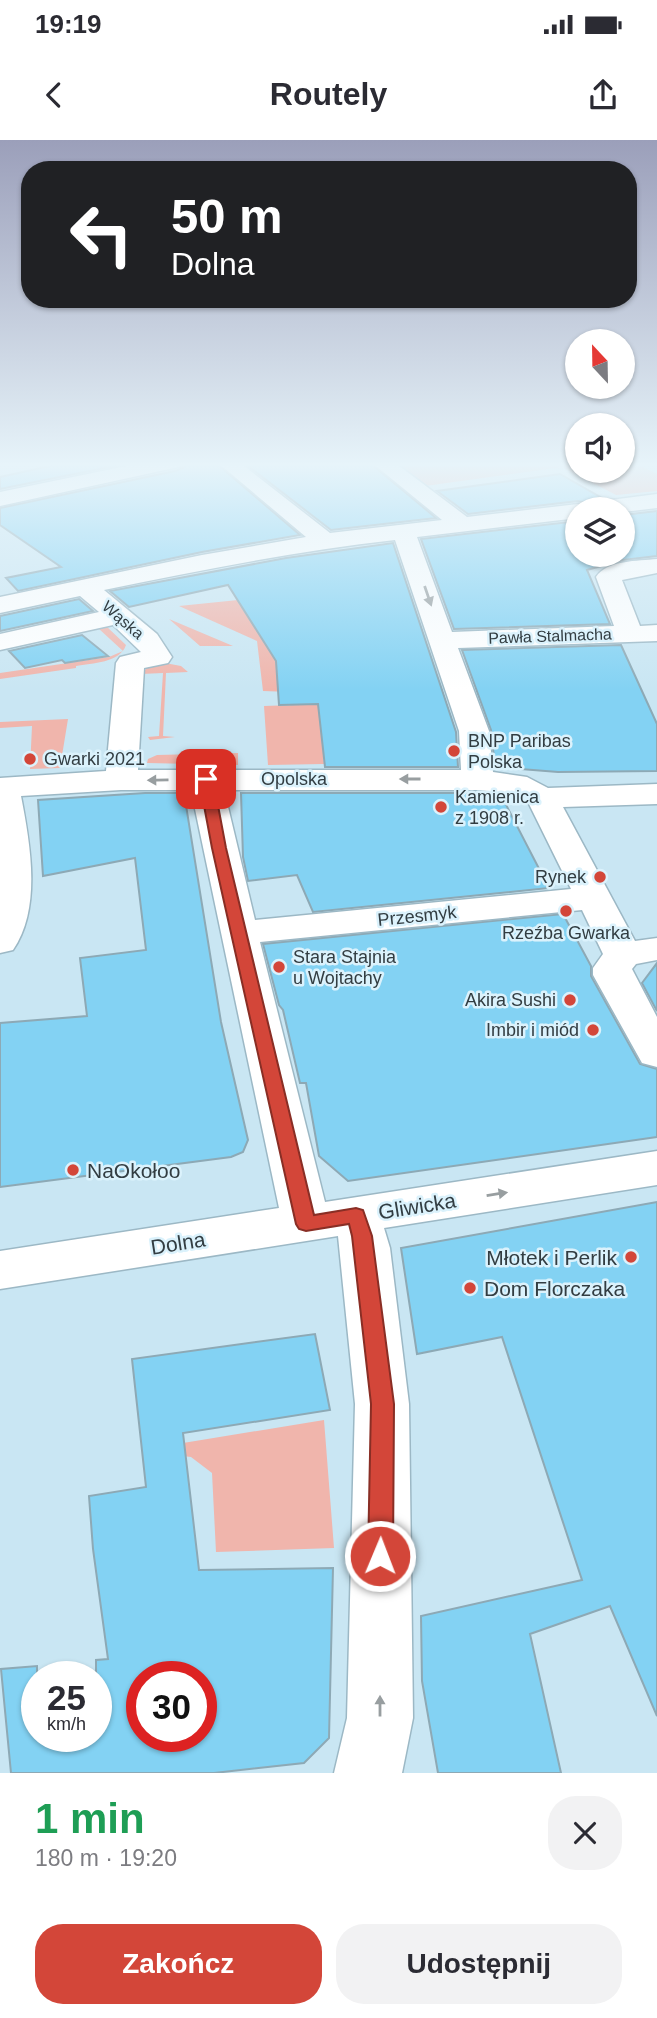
<!DOCTYPE html>
<html lang="pl">
<meta charset="utf-8">
<style>
body{margin:0;font-family:Helvetica,sans-serif;background:#f2f2f3;color:#2b2b33;height:100vh;display:flex;flex-direction:column;font-size:26px;white-space:nowrap}
*{box-sizing:border-box;margin:0}
p{font-size:23px;color:#7c7c81}
.icon{flex:none;width:38px;height:38px;fill:none;stroke:currentColor;stroke-width:2;stroke-linecap:round;stroke-linejoin:round}
.map{position:relative;height:1633px;overflow:hidden}
.sheet{display:flex;flex-direction:column;background:#fff;flex:1}
.sheet>*{flex:none}
.hud{position:absolute;left:21px;top:21px;width:616px;height:147px;border-radius:28px;box-shadow:0 2px 5px #0004;background:#202124;color:#fff;overflow:hidden}
.needle{width:46px;rotate:338deg}
.controls{position:absolute;left:565px;top:189px;display:grid;gap:14px}
.controls a{display:grid;place-items:center;width:70px;height:70px;border-radius:50%;background:#fff;box-shadow:0 2px 5px #0004;font-size:35px}
.speed{position:absolute;left:21px;top:1521px;display:flex;gap:14px;font-size:35px;font-weight:700;text-align:center}
.speed>*{display:grid;place-content:center;width:91px;height:91px;border-radius:50%;background:#fff;box-shadow:0 2px 5px #0004;line-height:1}
.speed small{font-size:18px;font-weight:400}
.speed .limit{border:10px solid #d22;background:#fff;color:#111}
.pin{position:absolute;display:grid;place-items:center;width:60px;height:60px;color:#fff;margin:-30px;border-radius:14px;box-shadow:0 4px 10px #0006}
.me{position:absolute;width:77px;margin:-38px;rotate:1deg;stroke-linejoin:round;filter:drop-shadow(0 0 5px #0008)}
.turn{display:flex;align-items:center;gap:24px;height:147px;padding:0 35px;font-size:32px}
.turn .icon{width:91px;height:91px;stroke-width:2.5}
.turn b{display:block;font-size:49px;line-height:60px}
.round{display:grid;place-items:center;flex:none;width:74px;height:74px;border-radius:28px;background:#f2f2f3}
.overview{display:flex;align-items:center;justify-content:space-between;height:119px;padding:0 35px}
h1{font-size:42px;font-weight:700;line-height:52px;color:#1e9e55}
.cta{display:flex;gap:14px;margin-top:auto;padding:14px 35px}
.cta a{flex:1;height:80px;border-radius:28px;background:#d34639;color:#fff;font-size:28px;font-weight:700;line-height:80px;text-align:center}
.cta a+a{background:#f2f2f3;color:#2b2b33}
.status{display:flex;justify-content:space-between;align-items:center;height:49px;padding:0 35px;background:#fff;direction:ltr}
.status svg{height:19px;fill:currentColor}
header{display:flex;justify-content:space-between;align-items:center;height:91px;padding:0 35px;background:#fff;font-size:32px;font-weight:700}
.map>svg:first-child{display:block}
.green{fill:#f0b5ac}
.building{fill:#83d2f3;stroke:#8da9b5;stroke-width:2;fill-rule:evenodd}
.lines{fill:none;stroke-linecap:round;stroke-linejoin:round}
.minor-casing{stroke:#9cb8c5;stroke-width:3}
.minor{fill:#fff;fill-rule:evenodd}
.oneway{fill:#989ea0}
.route{fill:#d34639;stroke:#892e25;stroke-width:2}
.poi-dot{fill:#d34639;stroke:#dbf2fc;stroke-width:2.5}
.labels{text-anchor:middle;dominant-baseline:central;stroke-width:5;stroke-linejoin:round;paint-order:stroke}
.far-street-label{font-size:16px;fill:#323d42;stroke:#dbf2fc}
.poi-label{font-size:18px;fill:#323d42;stroke:#dbf2fc;text-anchor:start}
.street-label{font-size:18px;fill:#323d42;stroke:#dbf2fc}
.near-poi-label{font-size:21px;fill:#323d42;stroke:#dbf2fc;text-anchor:start}
.near-street-label{font-size:21px;fill:#323d42;stroke:#dbf2fc}
</style>
<div class="status"><b>19:19</b><svg viewBox="0 0 49 12"><path d="M0 12V9h3v3zM5 12V6h3v6zM10 12V3h3v9zM15 12V0h3v12zM26 1h20v11H26zM47 4h2v5h-2z"/></svg></div>
<header><svg class="icon" aria-label="back" viewBox="0 0 24 24"><path d="M15 5l-7 7 7 7"/></svg>Routely<svg class="icon" aria-label="share" viewBox="0 0 24 24"><path d="M12 15V3M7 8l5-5 5 5M5 13v7h14v-7"/></svg></header>
<div class="map">
<svg width="657" height="1633" viewBox="0 0 657 1633">
<rect width="100%" height="100%" fill="#c9e6f3"/>
<path class="green" d="M396,322H577L578,331H623V322H633L657,334V351L616,355L562,327L425,346Z
M238,460L276,519L278,534L392,545L321,587L324,624L268,625L264,566L293,565L291,552L263,551L257,501L179,466Z
M169,479L233,506H200Z
M106,486L126,505C120,523 92,523 76,526V528L0,539V533L109,517L123,511L98,488Z
M165,523L181,526L188,532L166,533L163,596L175,597L150,600L148,597L159,596L163,533L141,534L148,527Z
M68,579L60,628L30,629L32,586L0,588V582Z
M238,613V625L147,623L148,619L157,615Z
M324,1280L334,1408L216,1412L212,1333L191,1317L175,1315L177,1304Z"/>
<path class="building" d="M68,322H134L0,349V337Z
M187,322H215L300,395L202,412L18,451L6,438L61,427L0,385V368L175,331L183,328Z
M243,322H369L436,378L331,390Z
M560,334L602,358L586,363L578,361L468,374L437,351Z
M657,371V416L623,420L587,430L610,484L454,489L421,399L578,381V415H623V375Z
M393,403L456,592L458,627H325L318,564L279,565L276,521L228,445L129,467L110,451L286,418Z
M79,459L93,471L0,491V476Z
M82,495L108,516L65,523L62,520L25,528L9,511Z
M621,505L657,584V631L558,632L495,627L491,590L462,510Z
M145,653H184L221,882L248,1000L243,1012L231,1017L0,1047V883L87,876L80,818L146,810L135,718L43,736L38,660Z
M241,653H478L501,655L549,748L313,772L297,735L248,741L243,717Z
M563,774L591,826V836L640,924L657,929V997L348,1041L319,1016L306,943H300L283,870L279,865L263,804Z
M657,823V871L642,843Z
M657,1062V1576L610,1466L530,1494L561,1633H438L422,1541L421,1476L582,1440L502,1197L417,1214L401,1108Z
M315,1194L330,1270L183,1293L199,1430L333,1428L329,1598L304,1623L214,1633H11L1,1529L37,1526V1596H96V1520L108,1519L93,1409L89,1356L146,1347L132,1219ZM142,1536H202L204,1596H142Z"/>
<g class="lines">
<g class="minor-casing">
<path id="minor" d="M146,322H184L181,326L174,328L0,366V352Z
M217,322H239L330,393L442,380L371,322H394L467,377L578,364L586,366L595,362L657,354V368L623,372V369H578V378L417,397L452,492L614,486L596,437C607,420 638,421 657,419V433L622,440L640,486L657,485V501L458,508L489,591L493,632L527,637L548,648L657,644V664L563,667L635,801L657,798V820L636,824L632,829L657,877V927L642,923L593,835V828L603,814L582,770L260,802L325,1062L657,1011V1045L384,1088L390,1108L409,1264L413,1578L402,1633H334L347,1578L355,1264L338,1096L0,1149V1111L279,1068L191,650H121L21,656C30,703 42,768 13,810L0,813V638L106,631L116,523L120,517L141,512L113,485L0,510V494L99,472L80,456L0,473V457L202,415L306,397ZM395,400L459,591L461,630H138L144,528L168,523L172,517L157,494L104,450C201,430 297,411 395,400ZM224,650H478L508,653L529,664L571,749L255,780Z"/>
</g>
<use href="#minor" class="minor"/>
</g>
<defs><path id="oneway-solid" d="M-6-.8H1V-3.2L6.5 0L1 3.2V.8H-6Z" transform="scale(1.75)"/></defs>
<g class="oneway">
<use href="#oneway-solid" transform="translate(428 456) rotate(71)"/>
<use href="#oneway-solid" transform="translate(410 639) rotate(180)"/>
<use href="#oneway-solid" transform="translate(158 640) rotate(179)"/>
<use href="#oneway-solid" transform="translate(497 1054) rotate(-9)"/>
<use href="#oneway-solid" transform="translate(380 1566) rotate(-90)"/>
</g>
<linearGradient id="sky" x2="0" y2="1"><stop stop-color="#9b9fba"/><stop offset="0.59" stop-color="#e7f4fa"/><stop offset="1" stop-color="#e7f4fa" stop-opacity="0"/></linearGradient>
<rect width="657" height="550" fill="url(#sky)"/>
<path class="route" d="M206,635L213,639L226,708L314,1075L356,1068L363,1070L372,1096L394,1264L393,1416L389,1425L380,1428L371,1425L368,1416L371,1264L352,1096L349,1084L306,1091L299,1089L296,1084L212,708L199,639Z"/>
<g class="poi-dot">
<circle cx="454" cy="611" r="7"/>
<circle cx="30" cy="619" r="7"/>
<circle cx="441" cy="667" r="7"/>
<circle cx="600" cy="737" r="7"/>
<circle cx="566" cy="771" r="7"/>
<circle cx="279" cy="827" r="7"/>
<circle cx="570" cy="860" r="7"/>
<circle cx="593" cy="890" r="7"/>
<circle cx="73" cy="1030" r="7"/>
<circle cx="631" cy="1117" r="7"/>
<circle cx="470" cy="1148" r="7"/>
</g>
<g class="labels">
<g class="far-street-label">
<text transform="translate(123 480) rotate(41)">Wąska</text>
<text transform="translate(550 496) rotate(-2)">Pawła Stalmacha</text>
</g>
<g class="poi-label">
<text x="468" y="601">BNP Paribas<tspan x="468" dy="21">Polska</tspan></text>
<text x="44" y="619">Gwarki 2021</text>
<text x="455" y="657">Kamienica<tspan x="455" dy="21">z 1908 r.</tspan></text>
<text x="586" y="737" text-anchor="end">Rynek</text>
<text x="566" y="793" text-anchor="middle">Rzeźba Gwarka</text>
<text x="293" y="817">Stara Stajnia<tspan x="293" dy="21">u Wojtachy</tspan></text>
<text x="556" y="860" text-anchor="end">Akira Sushi</text>
<text x="579" y="890" text-anchor="end">Imbir i miód</text>
</g>
<g class="street-label">
<text x="294" y="639">Opolska</text>
<text transform="translate(417 776) rotate(-6)">Przesmyk</text>
</g>
<g class="near-poi-label">
<text x="87" y="1030">NaOkołoo</text>
<text x="617" y="1117" text-anchor="end">Młotek i Perlik</text>
<text x="484" y="1148">Dom Florczaka</text>
</g>
<g class="near-street-label">
<text transform="translate(417 1066) rotate(-9)">Gliwicka</text>
<text transform="translate(178 1103) rotate(-9)">Dolna</text>
</g>
</g>
</svg>
<div class="controls">
<a><svg class="needle" viewBox="-14 -14 28 28"><path d="M0-13l5 13h-10z" fill="#e53935"/><path d="M0 13l5-13h-10z" fill="#7c7c81"/></svg></a>
<a><svg class="icon" aria-label="sound" viewBox="0 0 24 24"><path d="M4 9h4l5-4v14l-5-4H4zM17 9q2 3 0 6"/></svg></a>
<a><svg class="icon" aria-label="layers" viewBox="0 0 24 24"><path d="M12 4l9 5-9 5-9-5zM3 14l9 5 9-5"/></svg></a>
</div>
<div class="speed"><div>25<small>km/h</small></div><div class="limit">30</div></div>
<div class="pin" style="left:206px;top:639px;background:#d93025"><svg class="icon" aria-label="arrive" viewBox="0 0 24 24"><path d="M6 21V4h12l-3 4 3 4H6"/></svg></div>
<svg class="me" style="left:380px;top:1416px" viewBox="-20 -20 40 40"><circle r="17" fill="#d34639" stroke="#fff" stroke-width="3"/><path d="M0-11L8 9 0 5-8 9z" fill="#fff"/></svg>
<div class="hud">
<div class="turn"><svg class="icon" aria-label="left" viewBox="0 0 24 24"><path d="M17 20v-9H6M10 6l-5 5 5 5"/></svg><div><b>50 m</b>Dolna</div></div>
</div>
</div>
<section class="sheet">
<div class="overview"><div><h1>1 min</h1><p>180 m · 19:20</p></div><a class="round"><svg class="icon" aria-label="close" viewBox="0 0 24 24"><path d="M6 6l12 12M18 6L6 18"/></svg></a></div>
<div class="cta"><a>Zakończ</a><a>Udostępnij</a></div>
</section>
